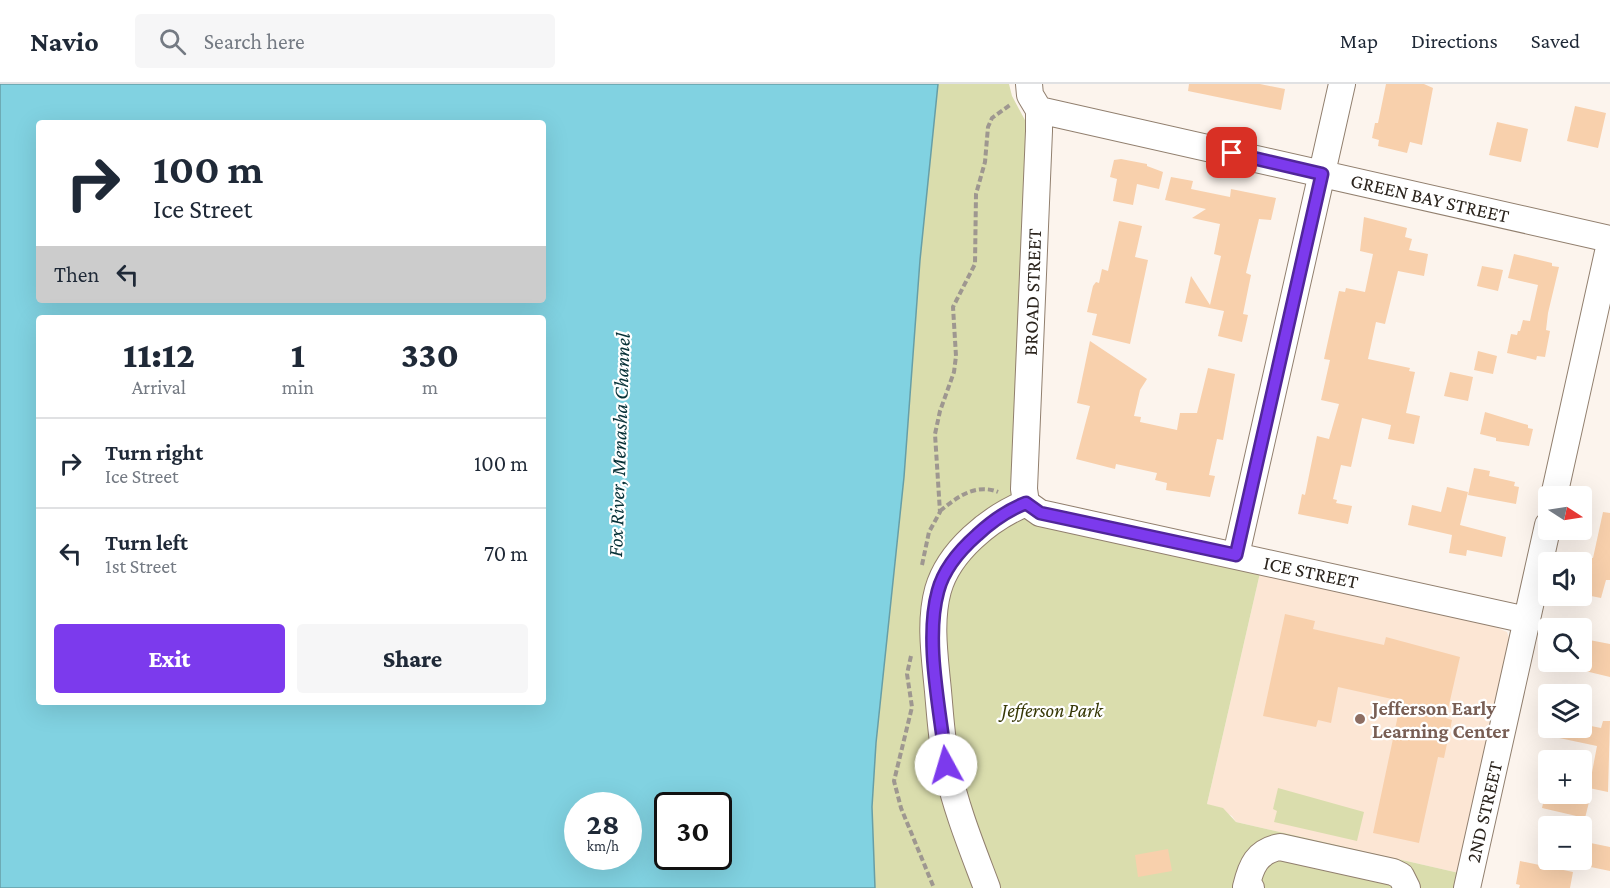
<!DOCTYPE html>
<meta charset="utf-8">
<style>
body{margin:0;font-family:"Crimson Pro",serif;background:#f6f6f7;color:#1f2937;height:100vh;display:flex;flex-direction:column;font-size:22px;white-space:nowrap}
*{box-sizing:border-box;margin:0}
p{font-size:20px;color:#747a83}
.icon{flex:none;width:33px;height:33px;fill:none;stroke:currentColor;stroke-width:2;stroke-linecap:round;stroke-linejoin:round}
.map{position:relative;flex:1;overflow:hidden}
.details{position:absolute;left:36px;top:231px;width:510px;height:390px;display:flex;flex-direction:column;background:#fff;border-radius:6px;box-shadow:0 6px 24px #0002}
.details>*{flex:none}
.top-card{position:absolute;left:36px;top:36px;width:510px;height:183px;border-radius:6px;box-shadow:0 6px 24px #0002;background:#fff;color:#1f2937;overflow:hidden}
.needle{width:39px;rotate:102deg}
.buttons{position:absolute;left:1538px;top:402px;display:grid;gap:12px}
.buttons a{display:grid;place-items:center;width:54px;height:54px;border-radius:6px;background:#fff;box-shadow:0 6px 24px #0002;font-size:30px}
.speed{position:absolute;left:564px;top:708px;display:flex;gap:12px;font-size:30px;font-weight:700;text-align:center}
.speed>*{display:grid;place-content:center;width:78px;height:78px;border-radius:50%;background:#fff;box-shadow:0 6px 24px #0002;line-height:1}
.speed small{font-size:15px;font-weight:400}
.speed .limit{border:3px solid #111;border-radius:9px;background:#fff;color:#111}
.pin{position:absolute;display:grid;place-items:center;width:51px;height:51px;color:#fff;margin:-26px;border-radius:12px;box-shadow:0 3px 9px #0006}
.me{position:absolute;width:66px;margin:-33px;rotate:354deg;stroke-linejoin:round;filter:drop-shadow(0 0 4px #0008)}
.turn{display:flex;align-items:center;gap:21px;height:126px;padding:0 18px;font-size:27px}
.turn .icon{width:78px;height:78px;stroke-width:2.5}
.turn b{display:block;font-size:42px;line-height:51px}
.then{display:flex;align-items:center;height:57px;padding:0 18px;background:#0003;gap:12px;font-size:22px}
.eta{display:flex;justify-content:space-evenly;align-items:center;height:102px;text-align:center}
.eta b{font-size:36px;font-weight:800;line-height:42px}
.button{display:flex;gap:12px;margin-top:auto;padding:12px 18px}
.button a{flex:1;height:69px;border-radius:6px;background:#7c3aed;color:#fff;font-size:24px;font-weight:800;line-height:69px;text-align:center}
.button a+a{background:#f6f6f7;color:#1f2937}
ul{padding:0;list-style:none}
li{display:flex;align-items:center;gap:18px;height:90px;padding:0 18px;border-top:2px solid #e0e1e3}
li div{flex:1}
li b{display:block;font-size:22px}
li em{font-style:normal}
header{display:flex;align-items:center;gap:36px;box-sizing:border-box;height:84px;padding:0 30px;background:#fff;border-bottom:2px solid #e0e1e3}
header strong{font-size:28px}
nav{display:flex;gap:33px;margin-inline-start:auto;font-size:21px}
.search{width:420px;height:54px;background:#f6f6f7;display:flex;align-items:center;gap:15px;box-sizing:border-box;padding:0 21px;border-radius:6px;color:#747a83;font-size:22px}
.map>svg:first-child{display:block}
.built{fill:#fce6d4}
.green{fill:#daddad}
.water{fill:#81d2e1;stroke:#679ea6;stroke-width:1.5;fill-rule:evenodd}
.building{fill:#f8d0ac}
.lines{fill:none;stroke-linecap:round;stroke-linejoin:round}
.minor-casing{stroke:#917f6e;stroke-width:28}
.path{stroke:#9e9790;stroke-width:4;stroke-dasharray:6 3;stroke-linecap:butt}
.minor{stroke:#fff;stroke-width:26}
.route-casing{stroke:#51269a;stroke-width:15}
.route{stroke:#7c3aed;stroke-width:10}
.education-dot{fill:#8d6e63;stroke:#fff;stroke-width:2}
.labels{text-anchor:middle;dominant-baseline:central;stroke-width:4.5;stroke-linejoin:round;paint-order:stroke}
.street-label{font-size:20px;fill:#2b241d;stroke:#fff}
.education-label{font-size:20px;font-weight:bold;fill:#785e54;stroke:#fff;text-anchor:start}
.park-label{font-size:20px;font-style:italic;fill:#373806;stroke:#fff}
.water-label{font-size:21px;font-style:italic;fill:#073137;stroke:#fff}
</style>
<header>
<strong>Navio</strong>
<div class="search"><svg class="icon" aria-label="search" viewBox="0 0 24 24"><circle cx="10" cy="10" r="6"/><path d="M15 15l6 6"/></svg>Search here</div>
<nav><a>Map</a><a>Directions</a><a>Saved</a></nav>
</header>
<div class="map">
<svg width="1610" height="804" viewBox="0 0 1610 804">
<rect width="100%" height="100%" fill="#fcf4ed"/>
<path class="built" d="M1260,489L1493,542L1507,548L1511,560L1459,789L1236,738L1232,732L1207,720Z"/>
<path class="green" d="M938,0H1009L1012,12L1026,38L1013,407L1260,489L1207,720L1223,724L1236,738L1459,789L1455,804H875L872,723L876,659L904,393L920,176Z
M1278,704L1364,728L1357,757L1274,738L1277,727L1273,725Z"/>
<path class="water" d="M0,0H938L920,176L904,393L876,659L872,723L875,804H0ZM39,39H543V216H39ZM39,234H543V618H39ZM578,722H628V772H578ZM668,722H718V772H668Z"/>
<path class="building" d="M1189,0H1260L1285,5L1281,26L1188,7Z
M1386,0H1424L1433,4L1422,61L1410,58L1407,69L1378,62L1379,56L1372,54L1375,39H1378Z
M1575,22L1606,29L1598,64L1567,57Z
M1497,38L1528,45L1521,78L1489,71Z
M1121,75L1147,80V82L1163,88L1159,105L1137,100L1133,121L1113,117L1117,95L1110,93L1114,76Z
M1171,93L1193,97L1191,105L1230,113L1231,105L1276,114L1271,136L1259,135L1246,189L1251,191L1243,230L1248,231L1242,258L1218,252L1224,227L1185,219L1191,192L1210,221L1221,172L1214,170L1220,140L1192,134L1206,125L1165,116Z
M1364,133L1407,144L1405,153L1412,155L1409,166L1428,170L1424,192L1398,187L1385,240L1376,238L1368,275L1410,284L1409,287L1415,288L1406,329L1420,332L1414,360L1388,355L1391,341L1362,334L1351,383L1341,381L1333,415L1337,416L1336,419L1352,422L1348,440L1298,430L1302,410L1305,411L1317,352L1329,355L1339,320L1321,316L1330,276L1324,275L1339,207L1345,208L1346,204L1365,208L1373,170L1360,167Z
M1119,137L1142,142L1135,173L1148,176L1130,260L1092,251L1097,230L1087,228L1093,202L1096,198L1099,199L1102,185L1108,187Z
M1514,170L1552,179V182L1559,183L1548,229L1546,246L1550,247L1545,273L1537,272L1536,276L1507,269L1511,250L1517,251L1518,247H1520L1523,236L1530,237L1538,201L1508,194Z
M1482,182L1503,186L1498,207L1477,202Z
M1090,257L1147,295L1140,306L1134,332L1141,333L1140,338L1177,346L1180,329H1197L1208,284L1235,290L1223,356L1217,355L1209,391L1215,392L1210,413L1166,406L1167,399L1155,396L1157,389L1116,380L1115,385L1076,375L1090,322L1077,319Z
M1478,267L1497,272L1493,290L1474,286Z
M1450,288L1473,293L1468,317L1444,312Z
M1485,328L1528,341V344L1533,345L1529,362L1496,357V354L1480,350Z
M1474,384L1490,387L1489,392L1515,398L1514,402L1519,403L1516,420L1468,411Z
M1447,403L1468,408L1460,441L1506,453L1502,473L1467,466L1466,472L1449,469L1452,451L1408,441L1412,421L1441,428Z
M1603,428L1610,429V496H1606L1601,514L1581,510V480L1584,481L1586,473L1593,474Z
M1285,530L1315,537L1313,545L1384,561L1386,553L1460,573L1446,634L1452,636L1444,674L1438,673L1419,759L1373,749L1401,617L1338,603L1331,639L1318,636L1316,643L1263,632Z
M1584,555L1610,560V593L1581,586V564Z
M1603,637H1610L1608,708L1589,704L1597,662L1545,651L1546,644H1581V640L1601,644Z
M1545,710H1591L1585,734L1542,724Z
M1581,757L1610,763V787L1581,781Z
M1168,765L1172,787L1138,793L1135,771Z
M1520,777L1573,788L1570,804H1519L1520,801L1516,800Z"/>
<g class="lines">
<g class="minor-casing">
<path id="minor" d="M1039,26L1610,155
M1554,412L1610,159
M1026,419L1040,429L1527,536
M1026,419L1024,405L1039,47V26L1030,11L1029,0
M1236,471L1342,0
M987,804C972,764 956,725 947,683C941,655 940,625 937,597C934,567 930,535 938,506C949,467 990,434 1026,419
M1251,804L1246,803C1251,782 1257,767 1280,763L1393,788L1401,792L1407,804
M1467,804L1548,441"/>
</g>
<path class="path" d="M940,427C957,413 976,399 998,408
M922,481L929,448L940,428L935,350L940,327L954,288L956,272L953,223L975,180L976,110L985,78L988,43L992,34L1010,21
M911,572L907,590L912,623L894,697L901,724L934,804"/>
<use href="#minor" class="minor"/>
</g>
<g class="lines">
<g class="route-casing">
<path id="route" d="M946,681C941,628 924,558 938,507C944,484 960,466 977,451C991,438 1008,426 1026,419L1040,429L1236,471L1322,90L1232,69"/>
</g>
<use href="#route" class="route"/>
</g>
<circle class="education-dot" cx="1360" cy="635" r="6"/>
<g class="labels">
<g class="street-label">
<text transform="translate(1430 114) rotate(13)">GREEN BAY STREET</text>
<text transform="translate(1032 208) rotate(-88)">BROAD STREET</text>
<text transform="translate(1311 488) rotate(12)">ICE STREET</text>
<text transform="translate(1484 728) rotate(-77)">2ND STREET</text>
</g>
<g class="education-label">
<text x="1372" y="624">Jefferson Early<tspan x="1372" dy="23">Learning Center</tspan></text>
</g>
<g class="park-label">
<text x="1052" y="626">Jefferson Park</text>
</g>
<g class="water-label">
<text transform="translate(619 361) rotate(-88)">Fox River, Menasha Channel</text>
</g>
</g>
</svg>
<div class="buttons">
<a><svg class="needle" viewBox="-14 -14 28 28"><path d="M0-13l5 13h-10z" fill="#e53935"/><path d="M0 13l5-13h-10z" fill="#747a83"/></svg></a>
<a><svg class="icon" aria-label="sound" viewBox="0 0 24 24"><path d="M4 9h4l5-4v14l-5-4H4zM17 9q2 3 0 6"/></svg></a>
<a><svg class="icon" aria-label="search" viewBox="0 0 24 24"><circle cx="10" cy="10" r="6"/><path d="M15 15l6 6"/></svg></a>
<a><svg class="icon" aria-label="layers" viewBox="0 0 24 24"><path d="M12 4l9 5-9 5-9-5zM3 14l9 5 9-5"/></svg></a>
<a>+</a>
<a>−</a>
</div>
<div class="speed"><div>28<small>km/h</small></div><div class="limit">30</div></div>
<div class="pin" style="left:1232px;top:69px;background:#d93025"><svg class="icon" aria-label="arrive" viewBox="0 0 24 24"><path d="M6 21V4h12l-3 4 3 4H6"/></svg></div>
<svg class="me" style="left:946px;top:681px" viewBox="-20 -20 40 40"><circle r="19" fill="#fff"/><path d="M0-13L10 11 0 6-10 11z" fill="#7c3aed"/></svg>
<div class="top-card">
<div class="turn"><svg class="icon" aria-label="right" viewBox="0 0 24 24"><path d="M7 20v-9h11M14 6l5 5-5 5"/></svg><div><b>100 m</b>Ice Street</div></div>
<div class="then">Then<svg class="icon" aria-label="left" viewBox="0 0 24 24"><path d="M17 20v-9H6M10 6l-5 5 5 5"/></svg></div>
</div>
<section class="details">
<div class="eta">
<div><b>11:12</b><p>Arrival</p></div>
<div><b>1</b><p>min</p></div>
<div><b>330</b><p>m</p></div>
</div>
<ul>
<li><svg class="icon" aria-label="right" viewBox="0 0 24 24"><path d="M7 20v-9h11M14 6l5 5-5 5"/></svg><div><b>Turn right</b><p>Ice Street</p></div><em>100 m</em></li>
<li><svg class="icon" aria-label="left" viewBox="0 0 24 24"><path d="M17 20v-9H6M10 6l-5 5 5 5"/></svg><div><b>Turn left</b><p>1st Street</p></div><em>70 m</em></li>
</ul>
<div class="button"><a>Exit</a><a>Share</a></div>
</section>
</div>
